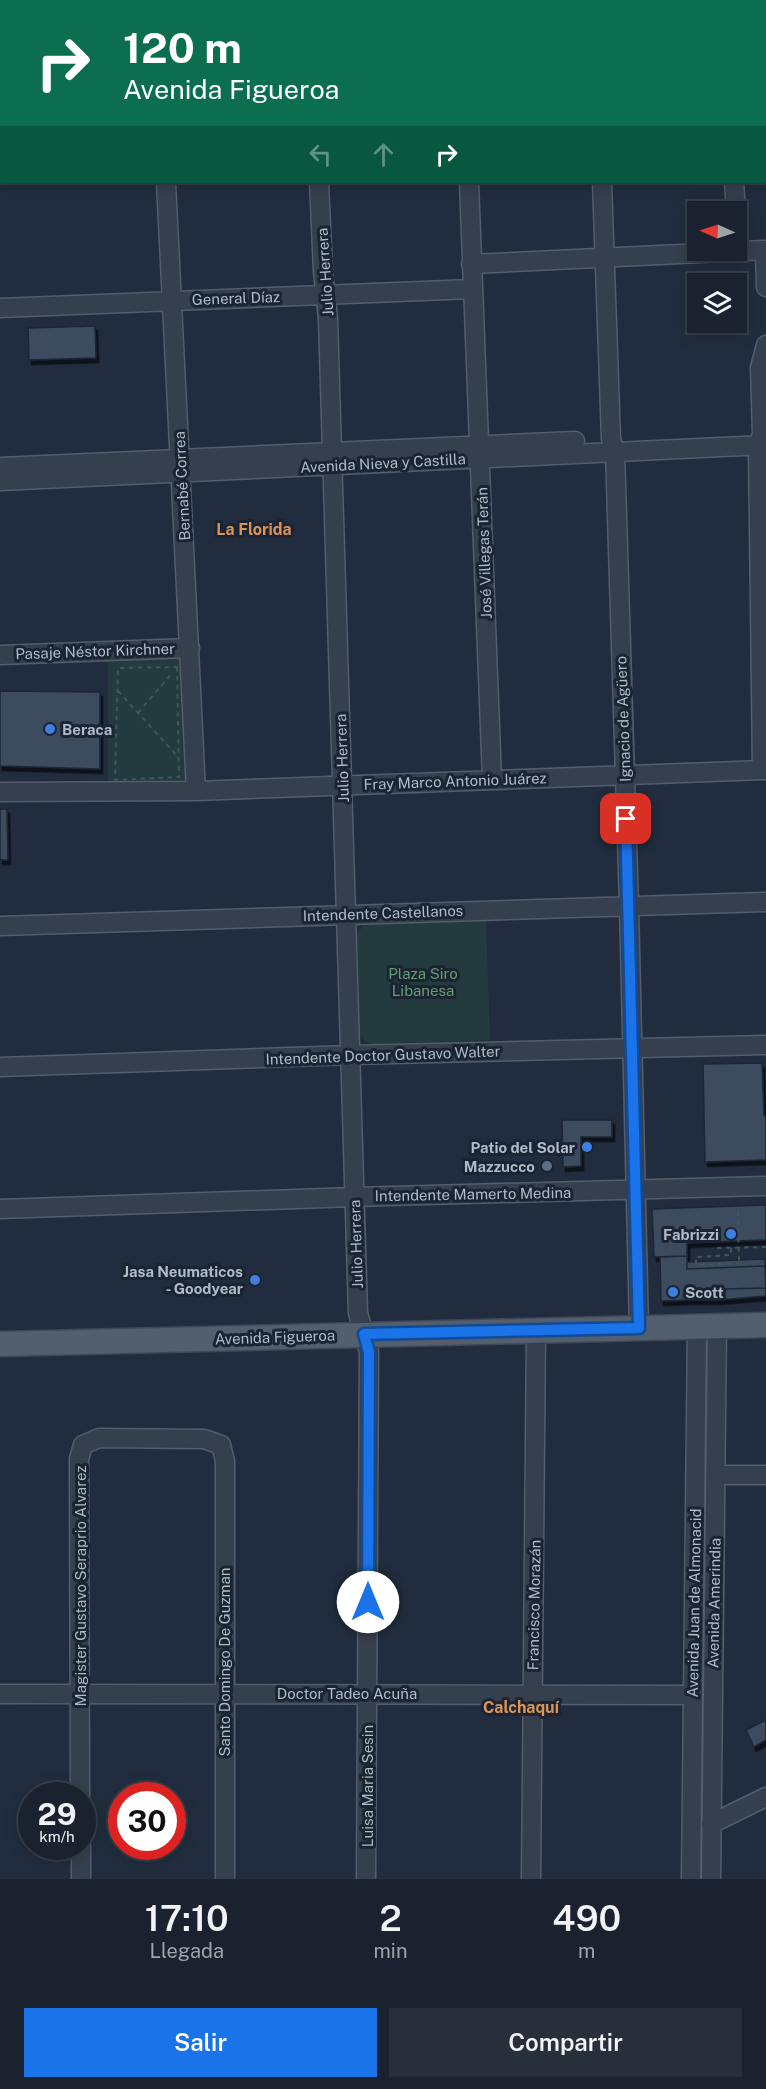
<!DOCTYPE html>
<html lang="es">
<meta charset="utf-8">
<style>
body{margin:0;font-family:"Public Sans",sans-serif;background:#262f3a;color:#f1f3f6;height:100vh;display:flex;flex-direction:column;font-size:22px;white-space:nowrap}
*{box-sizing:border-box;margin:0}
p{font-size:20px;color:#9fa4aa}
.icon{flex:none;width:33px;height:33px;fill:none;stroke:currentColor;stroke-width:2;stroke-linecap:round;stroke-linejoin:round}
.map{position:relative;height:1879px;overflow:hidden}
.panel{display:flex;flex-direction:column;background:#19222e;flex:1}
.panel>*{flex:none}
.banner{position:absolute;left:0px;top:0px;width:766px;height:183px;box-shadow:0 3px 15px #0003,0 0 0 2px #373f4a;background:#0b6e4f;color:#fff;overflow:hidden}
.needle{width:39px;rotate:273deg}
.controls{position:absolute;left:687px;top:201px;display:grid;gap:12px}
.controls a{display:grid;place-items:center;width:60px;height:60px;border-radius:0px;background:#19222e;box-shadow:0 3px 15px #0003,0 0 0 2px #373f4a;font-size:30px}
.speed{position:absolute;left:18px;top:1782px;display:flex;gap:12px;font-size:30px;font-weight:700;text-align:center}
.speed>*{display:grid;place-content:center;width:78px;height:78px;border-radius:50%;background:#19222e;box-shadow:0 3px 15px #0003,0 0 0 2px #373f4a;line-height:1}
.speed small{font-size:15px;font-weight:400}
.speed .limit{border:9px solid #d22;background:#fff;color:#111}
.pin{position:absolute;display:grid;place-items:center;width:51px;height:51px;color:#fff;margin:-26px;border-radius:12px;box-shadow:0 3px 9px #0006}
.me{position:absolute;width:66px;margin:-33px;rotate:0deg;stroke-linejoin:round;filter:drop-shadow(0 0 4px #0008)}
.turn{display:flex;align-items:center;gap:21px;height:126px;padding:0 24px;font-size:27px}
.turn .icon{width:78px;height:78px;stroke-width:2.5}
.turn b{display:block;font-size:42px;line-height:51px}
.lanes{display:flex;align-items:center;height:57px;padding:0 24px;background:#0003;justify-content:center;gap:30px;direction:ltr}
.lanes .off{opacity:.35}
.eta{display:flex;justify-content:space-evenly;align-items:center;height:102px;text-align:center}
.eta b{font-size:36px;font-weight:600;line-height:42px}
.action{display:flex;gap:12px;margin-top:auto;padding:12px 24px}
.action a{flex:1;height:69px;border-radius:0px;background:#1a73e8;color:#fff;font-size:24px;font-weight:600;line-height:69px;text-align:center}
.action a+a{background:#262f3a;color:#f1f3f6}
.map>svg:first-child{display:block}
.green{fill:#233b3f}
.building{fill:#3c4b5e;stroke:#1c2635;stroke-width:1.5;filter:url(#shadow)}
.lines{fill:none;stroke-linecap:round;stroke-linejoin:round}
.minor-casing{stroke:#535d6c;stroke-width:21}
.major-casing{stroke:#3e4857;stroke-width:27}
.path{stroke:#3e5759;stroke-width:2;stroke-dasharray:4.5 4.5;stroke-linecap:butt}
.minor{stroke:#353f4e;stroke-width:18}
.major{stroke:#535e6e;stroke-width:24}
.path-bridge{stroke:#3e5759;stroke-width:2;stroke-dasharray:4.5 4.5;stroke-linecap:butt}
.route-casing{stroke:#114b97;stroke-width:15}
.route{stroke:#1a73e8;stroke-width:10}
.shop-dot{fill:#3f7fe0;stroke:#1a2433;stroke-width:2}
.service-dot{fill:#5c6f8a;stroke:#1a2433;stroke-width:2}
.labels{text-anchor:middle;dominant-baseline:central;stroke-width:6;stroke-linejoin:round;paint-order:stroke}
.street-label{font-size:15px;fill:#b0bac9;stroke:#1a2433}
.poi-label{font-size:15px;font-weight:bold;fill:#b0bac9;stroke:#1a2433;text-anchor:end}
.park-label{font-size:15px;fill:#659d73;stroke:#1a2433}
.neighbourhood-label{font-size:16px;font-weight:bold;fill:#de9457;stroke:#1a2433}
</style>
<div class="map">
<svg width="766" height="1879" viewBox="0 0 766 1879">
<defs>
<filter id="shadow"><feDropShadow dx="2.5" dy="4.5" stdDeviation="0" flood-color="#0009"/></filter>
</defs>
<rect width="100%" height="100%" fill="#212d3e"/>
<path class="green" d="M177,656L181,658L187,781L183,784L108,785V658Z
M486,920L490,1040L373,1044L365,1042L360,1034L357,934L363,926L373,923Z"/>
<path class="building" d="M95,326L96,358L29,360L28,328Z
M0,691L100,692V769L0,766Z
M0,809H7L8,860H0Z
M762,1063L764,1116H766V1160L705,1162L703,1064Z
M562,1120H612V1137H581V1166L563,1167Z
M766,1205V1240L687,1243V1256L654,1257L652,1209Z
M687,1256V1269L765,1266L766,1288L688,1290V1300L661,1301L660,1257Z
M765,1259V1266L687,1269V1262Z
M766,1288V1296L718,1300H688V1290Z
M766,1720V1740L754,1747L746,1730Z"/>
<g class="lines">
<g class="minor-casing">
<path id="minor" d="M158,0V2
M311,0V2
M593,0V2
M726,0L727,2
M451,2L543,0
M0,21H2
M0,167H2
M166,182L196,791
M319,182L323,271L328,319L358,1313L369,1352L366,1879
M469,182L492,780
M602,182L611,439L615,451L629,906L639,1328
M734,182L736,212
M736,229L737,252
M765,250L766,287
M471,264L766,250
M0,308L472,289
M0,467L575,441
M0,481L766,445
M0,655L190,648
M762,770L758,446L762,434L760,368L766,345
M0,792L196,791L766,770
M0,926L766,902
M0,1067L350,1055L766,1045
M0,1209L354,1197L766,1186
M715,1475H766
M0,1694L693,1695
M80,1796L79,1459L83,1445L99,1438L204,1439L221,1445L225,1461V1879
M711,1824L766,1797
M81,1846V1879
M531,1879L536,1331
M691,1879L697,1327
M711,1879L717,1326"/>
</g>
<g class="major-casing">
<path id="major" d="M0,1344L766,1325"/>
</g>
<path class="path" d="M177,667L179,777L115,780L118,668Z
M118,691L179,758
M138,713L173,672
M717,1248L766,1247
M731,1248V1255L696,1257V1265L739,1263"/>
<use href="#minor" class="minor"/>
<use href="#major" class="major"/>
<path class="path-bridge" d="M738,1211L739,1263"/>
</g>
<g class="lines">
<g class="route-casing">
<path id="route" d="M368,1602L369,1352L364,1334L639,1328L626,819"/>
</g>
<use href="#route" class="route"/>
</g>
<g class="shop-dot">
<circle cx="50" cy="729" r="6"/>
<circle cx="587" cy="1147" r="6"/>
<circle cx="731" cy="1234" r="6"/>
<circle cx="255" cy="1280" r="6"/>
<circle cx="673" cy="1292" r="6"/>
</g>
<circle class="service-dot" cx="547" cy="1166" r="6"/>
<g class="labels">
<g class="street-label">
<text transform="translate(325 272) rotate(-94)">Julio Herrera</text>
<text transform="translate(236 298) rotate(-2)">General Díaz</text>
<text transform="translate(383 463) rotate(-3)">Avenida Nieva y Castilla</text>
<text transform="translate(182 486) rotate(-93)">Bernabé Correa</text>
<text transform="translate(484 553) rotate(-92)">José Villegas Terán</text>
<text transform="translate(95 651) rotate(-2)">Pasaje Néstor Kirchner</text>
<text transform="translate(623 719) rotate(-92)">Ignacio de Agüero</text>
<text transform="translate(342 758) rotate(-92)">Julio Herrera</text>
<text transform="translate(455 781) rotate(-2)">Fray Marco Antonio Juárez</text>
<text transform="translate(383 913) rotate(-2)">Intendente Castellanos</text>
<text transform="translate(383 1055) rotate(-2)">Intendente Doctor Gustavo Walter</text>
<text transform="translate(473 1194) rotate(-1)">Intendente Mamerto Medina</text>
<text transform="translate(356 1244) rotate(-92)">Julio Herrera</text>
<text transform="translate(275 1337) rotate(-2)">Avenida Figueroa</text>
<text transform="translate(80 1586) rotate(-90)">Magister Gustavo Seraprio Alvarez</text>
<text transform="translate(694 1603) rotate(-89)">Avenida Juan de Almonacid</text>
<text transform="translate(714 1603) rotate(-89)">Avenida Amerindia</text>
<text transform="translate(534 1605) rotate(-89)">Francisco Morazán</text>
<text transform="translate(224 1662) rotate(-90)">Santo Domingo De Guzman</text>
<text x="347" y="1693">Doctor Tadeo Acuña</text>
<text transform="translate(367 1786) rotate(-90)">Luisa Maria Sesin</text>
</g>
<g class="poi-label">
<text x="62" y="729" text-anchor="start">Beraca</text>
<text x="575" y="1147">Patio del Solar</text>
<text x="535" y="1166">Mazzucco</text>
<text x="719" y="1234">Fabrizzi</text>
<text x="243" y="1271">Jasa Neumaticos<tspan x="243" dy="17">- Goodyear</tspan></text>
<text x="685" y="1292" text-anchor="start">Scott</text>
</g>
<g class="park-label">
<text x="423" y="973">Plaza Siro<tspan x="423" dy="17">Libanesa</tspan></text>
</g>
<g class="neighbourhood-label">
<text x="254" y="529">La Florida</text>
<text x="521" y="1707">Calchaquí</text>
</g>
</g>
</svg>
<div class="controls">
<a><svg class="needle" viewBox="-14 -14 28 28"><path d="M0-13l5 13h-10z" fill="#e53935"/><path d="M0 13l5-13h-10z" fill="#9fa4aa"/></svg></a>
<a><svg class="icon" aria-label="layers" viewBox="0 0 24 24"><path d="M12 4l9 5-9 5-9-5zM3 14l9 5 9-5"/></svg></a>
</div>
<div class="speed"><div>29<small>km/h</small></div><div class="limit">30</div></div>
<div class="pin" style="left:626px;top:819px;background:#d93025"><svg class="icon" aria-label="arrive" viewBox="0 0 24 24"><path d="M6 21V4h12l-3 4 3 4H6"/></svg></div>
<svg class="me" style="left:368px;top:1602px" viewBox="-20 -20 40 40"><circle r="19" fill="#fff"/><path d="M0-13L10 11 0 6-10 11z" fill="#1a73e8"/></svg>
<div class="banner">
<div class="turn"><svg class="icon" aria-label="right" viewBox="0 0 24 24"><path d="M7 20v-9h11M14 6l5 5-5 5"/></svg><div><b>120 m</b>Avenida Figueroa</div></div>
<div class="lanes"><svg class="icon off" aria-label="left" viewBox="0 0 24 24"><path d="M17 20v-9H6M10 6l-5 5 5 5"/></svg><svg class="icon off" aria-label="ahead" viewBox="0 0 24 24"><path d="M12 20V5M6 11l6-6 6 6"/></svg><svg class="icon" aria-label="right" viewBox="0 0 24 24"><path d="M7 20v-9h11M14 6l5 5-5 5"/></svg></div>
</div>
</div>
<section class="panel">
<div class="eta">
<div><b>17:10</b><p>Llegada</p></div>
<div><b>2</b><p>min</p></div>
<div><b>490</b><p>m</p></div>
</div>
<div class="action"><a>Salir</a><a>Compartir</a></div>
</section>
